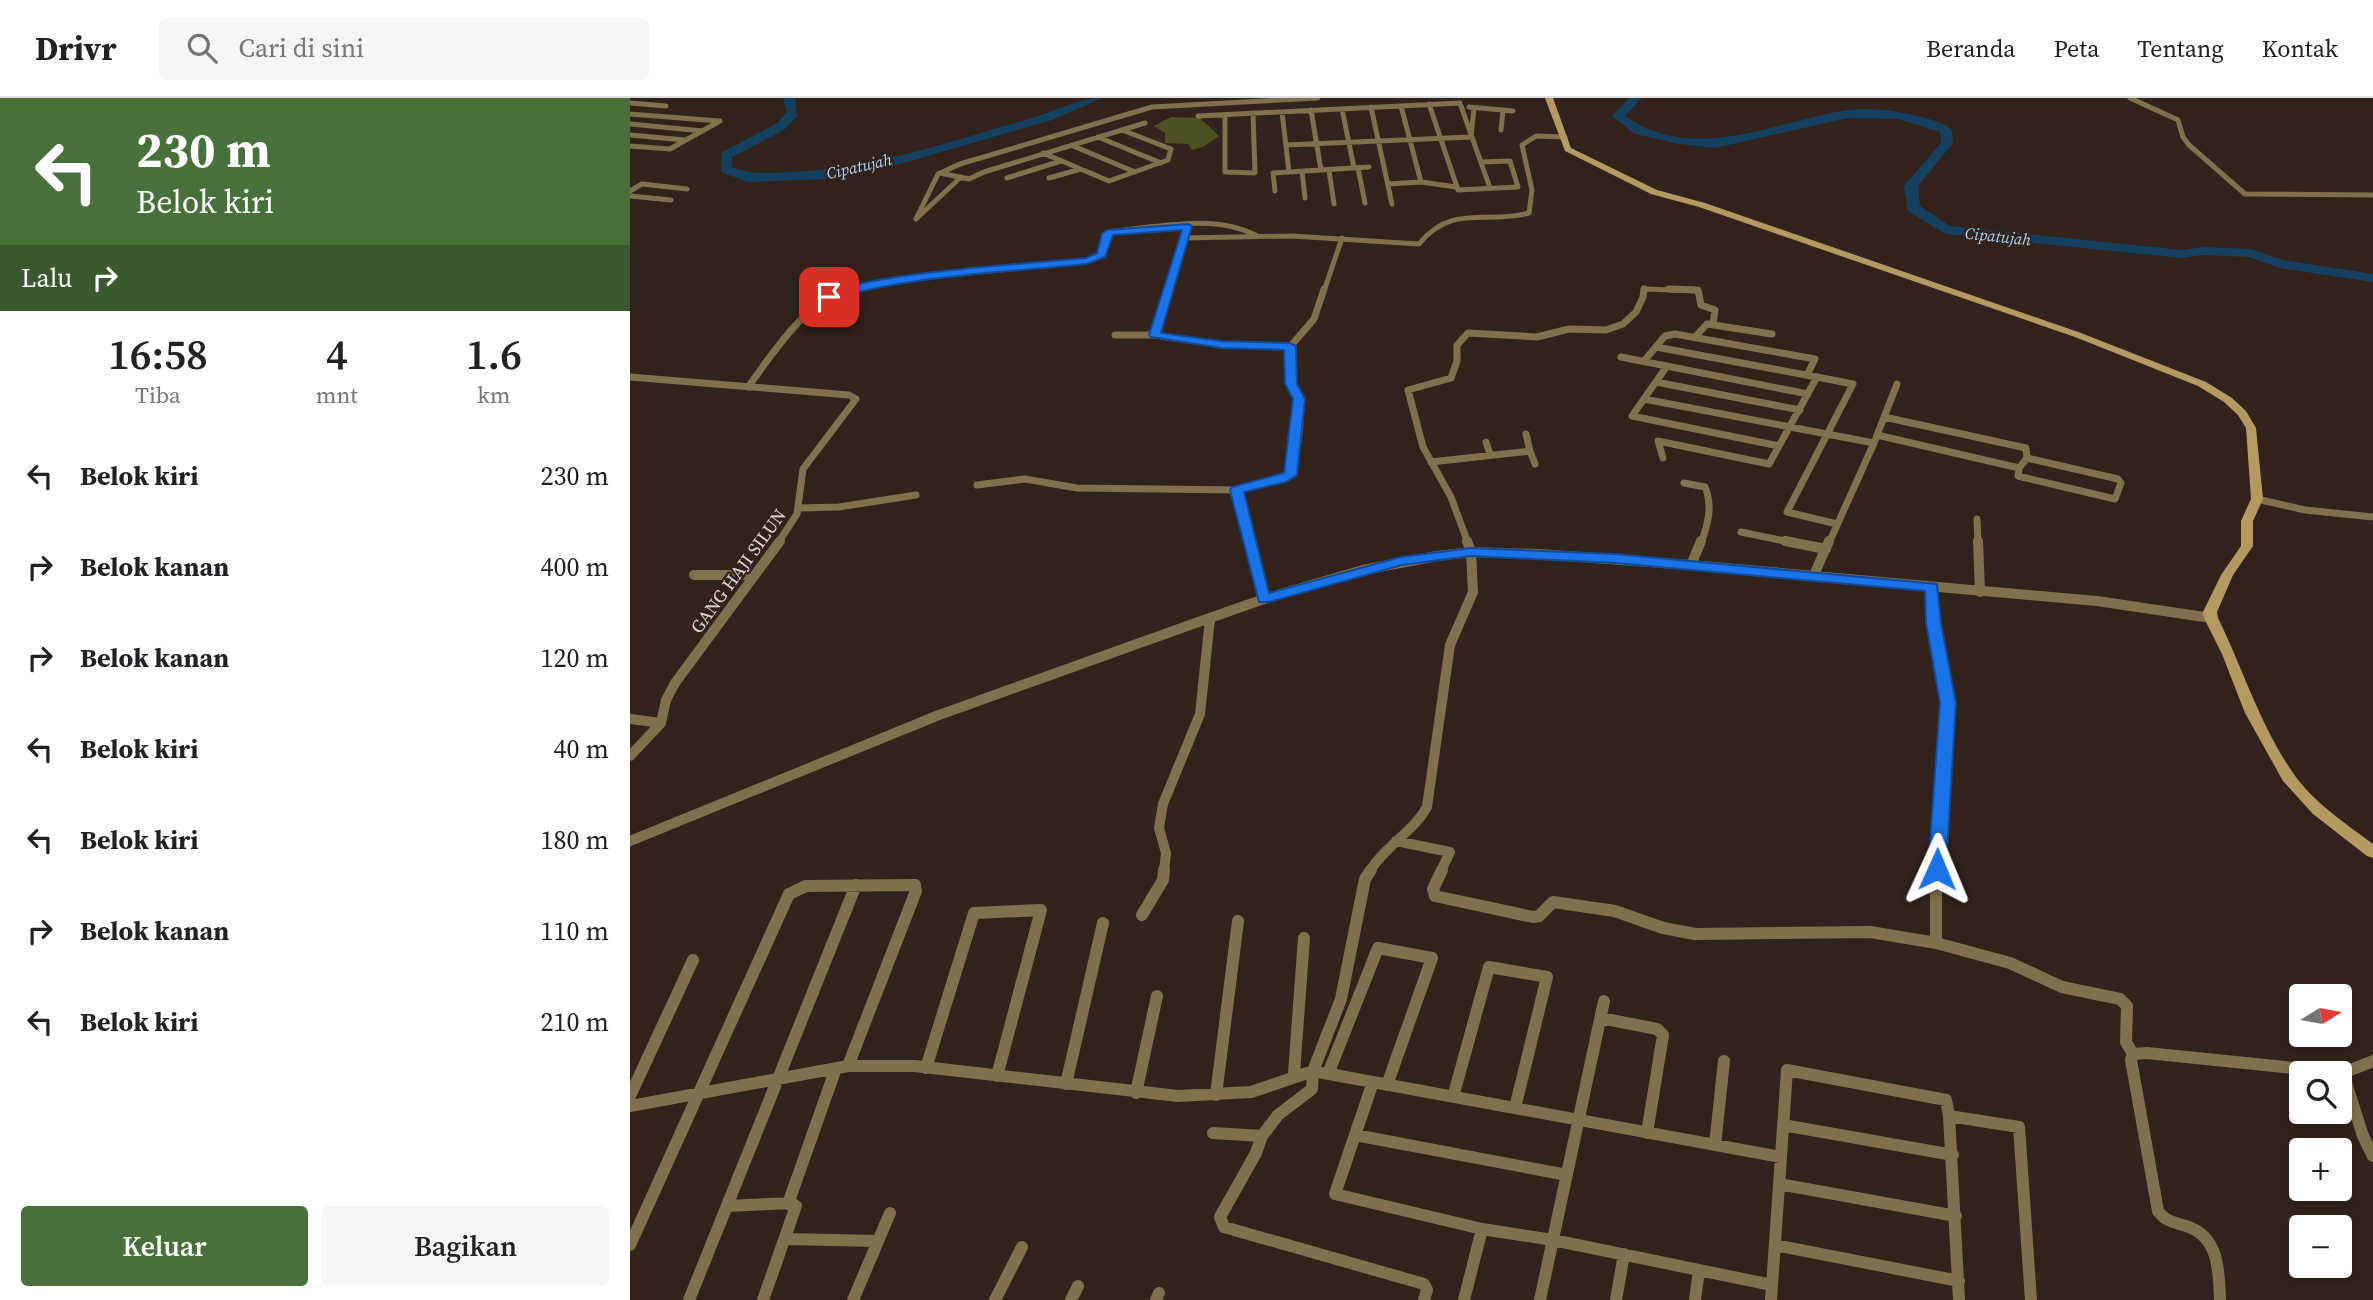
<!DOCTYPE html>
<html lang="id">
<meta charset="utf-8">
<style>
body{margin:0;font-family:"Source Serif 4",serif;background:#f6f6f6;color:#202124;height:100vh;display:flex;flex-direction:column;font-size:26px;white-space:nowrap}
*{box-sizing:border-box;margin:0}
p{font-size:23px;color:#757577}
.icon{flex:none;width:38px;height:38px;fill:none;stroke:currentColor;stroke-width:2;stroke-linecap:round;stroke-linejoin:round}
.map{position:relative;flex:1;overflow:hidden}
.panel{display:flex;flex-direction:column;background:#fff;width:630px}
.panel>*{flex:none}
.top-card{background:#49703a;color:#fff;overflow:hidden}
.needle{width:46px;rotate:79deg}
.fabs{position:absolute;left:1659px;top:886px;display:grid;gap:14px}
.fabs a{display:grid;place-items:center;width:63px;height:63px;border-radius:7px;background:#fff;box-shadow:0 4px 10px #0003;font-size:35px}
.pin{position:absolute;display:grid;place-items:center;width:60px;height:60px;color:#fff;margin:-30px;border-radius:14px;box-shadow:0 4px 10px #0006}
.me{position:absolute;width:77px;margin:-38px;rotate:1deg;stroke-linejoin:round;filter:drop-shadow(0 0 5px #0008)}
.turn{display:flex;align-items:center;gap:24px;height:147px;padding:0 21px;font-size:32px}
.turn .icon{width:91px;height:91px;stroke-width:2.5}
.turn b{display:block;font-size:49px;line-height:60px}
.then{display:flex;align-items:center;height:66px;padding:0 21px;background:#0003;gap:14px;font-size:26px}
.eta{display:flex;justify-content:space-evenly;align-items:center;height:119px;text-align:center}
.eta b{font-size:42px;font-weight:600;line-height:49px}
.action{display:flex;gap:14px;margin-top:auto;padding:14px 21px}
.action a{flex:1;height:80px;border-radius:7px;background:#49703a;color:#fff;font-size:28px;font-weight:600;line-height:80px;text-align:center}
.action a+a{background:#f6f6f6;color:#202124}
ul{padding:0;list-style:none}
li{display:flex;align-items:center;gap:21px;height:91px;padding:0 21px}
li div{flex:1}
li b{display:block;font-size:26px}
li em{font-style:normal}
header{display:flex;align-items:center;gap:42px;box-sizing:border-box;height:98px;padding:0 35px;background:#fff;border-bottom:2px solid #e0e0e0}
header strong{font-size:33px}
nav{display:flex;gap:38px;margin-inline-start:auto;font-size:24px}
.search{width:490px;height:63px;background:#f6f6f6;display:flex;align-items:center;gap:18px;box-sizing:border-box;padding:0 24px;border-radius:7px;color:#757577;font-size:26px}
main{display:flex;flex:1;min-height:0}
.map>svg:first-child{display:block}
.green{fill:#4c521f}
.lines{fill:none;stroke-linecap:round;stroke-linejoin:round}
.river{fill:#15405f;fill-rule:evenodd}
.street-far3{stroke:#80704d;stroke-width:5}
.street-far2{stroke:#80704d;stroke-width:7}
.street-far1{stroke:#80704d;stroke-width:10}
.street{stroke:#80704d;stroke-width:12}
.secondary{fill:#b49960;fill-rule:evenodd}
.route{fill:#1a73e8;stroke:#114b97;stroke-width:2}
.labels{text-anchor:middle;dominant-baseline:central;stroke-width:5;stroke-linejoin:round;paint-order:stroke}
.far-water-label{font-size:16px;font-style:italic;fill:#aed4f4;stroke:#32221c}
.street-label{font-size:18px;fill:#e0d5d1;stroke:#32221c}
</style>
<header>
<strong>Drivr</strong>
<div class="search"><svg class="icon" aria-label="search" viewBox="0 0 24 24"><circle cx="10" cy="10" r="6"/><path d="M15 15l6 6"/></svg>Cari di sini</div>
<nav><a>Beranda</a><a>Peta</a><a>Tentang</a><a>Kontak</a></nav>
</header>
<main>
<section class="panel">
<div class="top-card">
<div class="turn"><svg class="icon" aria-label="left" viewBox="0 0 24 24"><path d="M17 20v-9H6M10 6l-5 5 5 5"/></svg><div><b>230 m</b>Belok kiri</div></div>
<div class="then">Lalu<svg class="icon" aria-label="right" viewBox="0 0 24 24"><path d="M7 20v-9h11M14 6l5 5-5 5"/></svg></div>
</div>
<div class="eta">
<div><b>16:58</b><p>Tiba</p></div>
<div><b>4</b><p>mnt</p></div>
<div><b>1.6</b><p>km</p></div>
</div>
<ul>
<li><svg class="icon" aria-label="left" viewBox="0 0 24 24"><path d="M17 20v-9H6M10 6l-5 5 5 5"/></svg><div><b>Belok kiri</b></div><em>230 m</em></li>
<li><svg class="icon" aria-label="right" viewBox="0 0 24 24"><path d="M7 20v-9h11M14 6l5 5-5 5"/></svg><div><b>Belok kanan</b></div><em>400 m</em></li>
<li><svg class="icon" aria-label="right" viewBox="0 0 24 24"><path d="M7 20v-9h11M14 6l5 5-5 5"/></svg><div><b>Belok kanan</b></div><em>120 m</em></li>
<li><svg class="icon" aria-label="left" viewBox="0 0 24 24"><path d="M17 20v-9H6M10 6l-5 5 5 5"/></svg><div><b>Belok kiri</b></div><em>40 m</em></li>
<li><svg class="icon" aria-label="left" viewBox="0 0 24 24"><path d="M17 20v-9H6M10 6l-5 5 5 5"/></svg><div><b>Belok kiri</b></div><em>180 m</em></li>
<li><svg class="icon" aria-label="right" viewBox="0 0 24 24"><path d="M7 20v-9h11M14 6l5 5-5 5"/></svg><div><b>Belok kanan</b></div><em>110 m</em></li>
<li><svg class="icon" aria-label="left" viewBox="0 0 24 24"><path d="M17 20v-9H6M10 6l-5 5 5 5"/></svg><div><b>Belok kiri</b></div><em>210 m</em></li>
</ul>
<div class="action"><a>Keluar</a><a>Bagikan</a></div>
</section>
<div class="map">
<svg width="1743" height="1202" viewBox="0 0 1743 1202">
<rect width="100%" height="100%" fill="#32221c"/>
<path class="green" d="M541,19L570,20L589,38L573,49L562,52L558,46L535,45V35L524,28Z"/>
<g class="lines">
<path class="river" d="M153,0H165L167,18L154,32L102,59V69C122,77 139,75 160,74C244,71 325,42 405,19C428,12 448,0 472,0L422,22L263,68L197,81L118,84L91,74L92,54L146,26L157,14Z
M999,0H1012L995,18C1065,67 1144,23 1218,12C1241,9 1266,13 1288,18C1299,21 1313,24 1322,32L1323,45L1288,88L1290,108L1320,128L1552,152L1572,149L1621,151L1653,162L1743,176V184L1650,170L1619,159L1572,157L1552,160L1316,136L1278,113L1274,88L1311,45L1310,34L1268,21L1218,20L1085,50L1050,46L1005,36L982,18Z"/>
<path class="street-far3" d="M1500,0L1548,22L1553,39L1559,47L1615,96L1743,97
M0,5L36,8
M799,6L828,92L888,89L880,63L851,64
M771,8L791,84
M831,8L860,90
M741,9L762,106
M839,9L883,13
M712,11L724,70
M681,12L691,72
M652,14L659,74
M0,16L89,23
M595,17V74L625,75L623,15
M568,18L830,5
M0,26L73,33
M871,32L873,12
M0,37L55,42
M468,39L531,65
M441,47L505,74
M656,47L841,39L844,10
M0,48L40,51L90,23
M413,55L479,83L538,62L541,51L492,32
M728,70L735,105
M699,72L704,106
M672,73L675,100
M310,75L339,81L354,74L515,25
M331,79L286,121L308,76L330,66L522,9L688,0
M377,80L431,63
M419,80L451,71
M758,86L791,84L826,89
M0,93L12,86L57,91
M645,93L643,75L739,69
M0,98L41,102
M553,140L662,138L789,146C822,105 857,127 899,115L902,92L892,47L906,38L935,39
M214,193L262,183L457,163L472,157L477,136L485,133C530,129 586,115 627,138
M538,193L555,137
M694,193L712,140
M1014,193V191L1068,193"/>
<path class="street-far2" d="M1039,191L1068,192L1071,207L1085,212L1083,226
M485,237H525L591,247L660,248
M525,237L539,191
M1065,239L1077,226L1142,236
M1026,249L1187,279L1139,366L1028,343L1033,360
M991,259L1178,296
M1014,263L1035,238L1045,236L1185,261L1177,277
M1037,268L1002,318L1149,348
M0,279L219,297L226,301L173,371L167,416L148,445
M1187,279L1223,286L1157,414L1207,426
M1026,284L1170,312
M118,289C145,253 175,202 222,191
M1014,301L1244,345
M1254,319L1396,350L1397,360
M1247,337L1389,370
M856,344L860,356
M900,353L905,366
M1397,360L1488,381L1491,385L1485,401L1388,378L1389,370Z
M801,364L900,353L896,336
M1054,385L1075,389C1083,408 1078,426 1071,445
M347,387L395,381L447,390L607,392L657,380C667,359 674,322 668,298C664,282 656,268 659,250L684,221L694,191
M607,392L620,445
M1627,401L1675,412L1743,419
M170,410L209,409L286,397
M1347,421L1348,445
M1111,434L1164,445
M838,445L821,399L793,349L778,292L821,280L827,263V247L838,235L907,239L939,231L976,232L993,226L1006,214L1013,199L1014,191
M1199,445L1244,345L1267,286"/>
<path class="street-far1" d="M620,443L634,501
M1155,443L1196,451
M1348,443L1350,494
M1061,467L1071,443
M64,477H125
M1183,479L1199,443
M1302,489L1303,525L1318,605L1306,773
M0,621L31,625
M0,658L31,625L36,602L45,585L150,443
M0,743L309,617L557,528L634,501L733,472L807,458L841,454L908,456L1061,467L1467,503L1581,520
M766,743L820,754L811,773
M534,773L536,755L529,730L533,706L570,616L580,521
M740,773C755,748 783,734 797,709L820,547L843,494L841,454L837,443"/>
<path class="street" d="M812,772L803,791L805,798L903,819L909,818L923,804L985,813L1033,830L1065,836L1240,834L1306,845V772
M512,817L533,782L534,772
M1306,845L1380,865L1432,889L1490,901L1497,908L1496,944L1503,956
M971,920L1027,931L1033,937L1017,1035
M296,970L344,815L411,812L367,978
M664,975L674,840
M1713,975L1733,1038L1743,1058
M698,976L748,850L802,860L757,987
M743,984L705,1096L852,1131L923,1142L1142,1187
M436,986L473,825
M506,995L527,898
M586,997L608,823
M0,998L63,862
M823,999L859,869L917,879L885,1010
M0,1008L218,968H285L548,998L621,994L683,973L1151,1059
M1153,1027L1323,1057
M583,1035L632,1038L626,1055L590,1119L594,1129L794,1186L797,1192L794,1202
M725,1037L937,1077
M632,1038L648,1017L682,991L683,973L711,901L735,781L741,772
M1085,1047L1094,963
M1149,1086L1326,1118
M158,1106L206,970
M97,1108L161,1105L166,1108L133,1202
M156,1141L248,1143
M0,1147L159,796L176,788L285,787L286,793L218,968
M1145,1147L1329,1183
M59,1202L226,787
M223,1202L260,1115
M365,1202L392,1149
M441,1202L448,1188
M526,1202L529,1195
M834,1202L852,1131
M910,1202L974,903
M986,1202L994,1156
M1065,1202L1069,1172
M1141,1202L1157,972L1316,1002L1319,1018
M1329,1202L1319,1018L1389,1029L1401,1202
M1590,1202C1589,1173 1589,1138 1556,1128C1544,1124 1536,1124 1528,1113L1501,962L1503,956L1517,955L1713,975L1743,963"/>
<path class="secondary" d="M915,0H923L941,50L1027,92L1075,105L1451,235L1576,284L1602,300L1616,313L1626,330L1633,401L1623,423V448L1603,477L1587,514L1588,520C1613,571 1630,627 1663,675C1683,704 1715,725 1743,746V760L1737,758L1683,716L1653,683L1615,615L1592,556L1574,520L1573,514L1591,477L1611,448V423L1621,401L1616,330L1608,317L1594,304L1568,288L1445,239L1069,109L1021,96L935,53Z"/>
</g>
<path class="route" d="M558,126L562,128L531,235L591,243L660,245L666,248L667,286L675,301L667,377L656,384L614,394L639,495L771,459L841,450L985,456L1307,486L1311,525L1326,605L1316,771L1313,776H1300L1298,771L1310,605L1296,525L1295,493L985,465L841,458L772,467L639,504H629L600,392L602,389L654,375L663,301L655,286L654,252L591,250L521,239L519,237L552,132L483,137L475,159L457,166C372,175 282,177 199,202L194,199C222,175 409,165 456,160L467,155L472,136L477,132Z"/>
<g class="labels">
<g class="far-water-label">
<text transform="translate(229 68) rotate(-13)">Cipatujah</text>
<text transform="translate(1368 138) rotate(6)">Cipatujah</text>
</g>
<g class="street-label">
<text transform="translate(108 473) rotate(-54)">GANG HAJI SILUN</text>
</g>
</g>
</svg>
<div class="fabs">
<a><svg class="needle" viewBox="-14 -14 28 28"><path d="M0-13l5 13h-10z" fill="#e53935"/><path d="M0 13l5-13h-10z" fill="#757577"/></svg></a>
<a><svg class="icon" aria-label="search" viewBox="0 0 24 24"><circle cx="10" cy="10" r="6"/><path d="M15 15l6 6"/></svg></a>
<a>+</a>
<a>−</a>
</div>
<div class="pin" style="left:199px;top:199px;background:#d93025"><svg class="icon" aria-label="arrive" viewBox="0 0 24 24"><path d="M6 21V4h12l-3 4 3 4H6"/></svg></div>
<svg class="me" style="left:1307px;top:771px" viewBox="-20 -20 40 40"><path d="M0-17L14 15 0 8-14 15z" fill="#1a73e8" stroke="#fff" stroke-width="4"/></svg>
</div>
</main>
